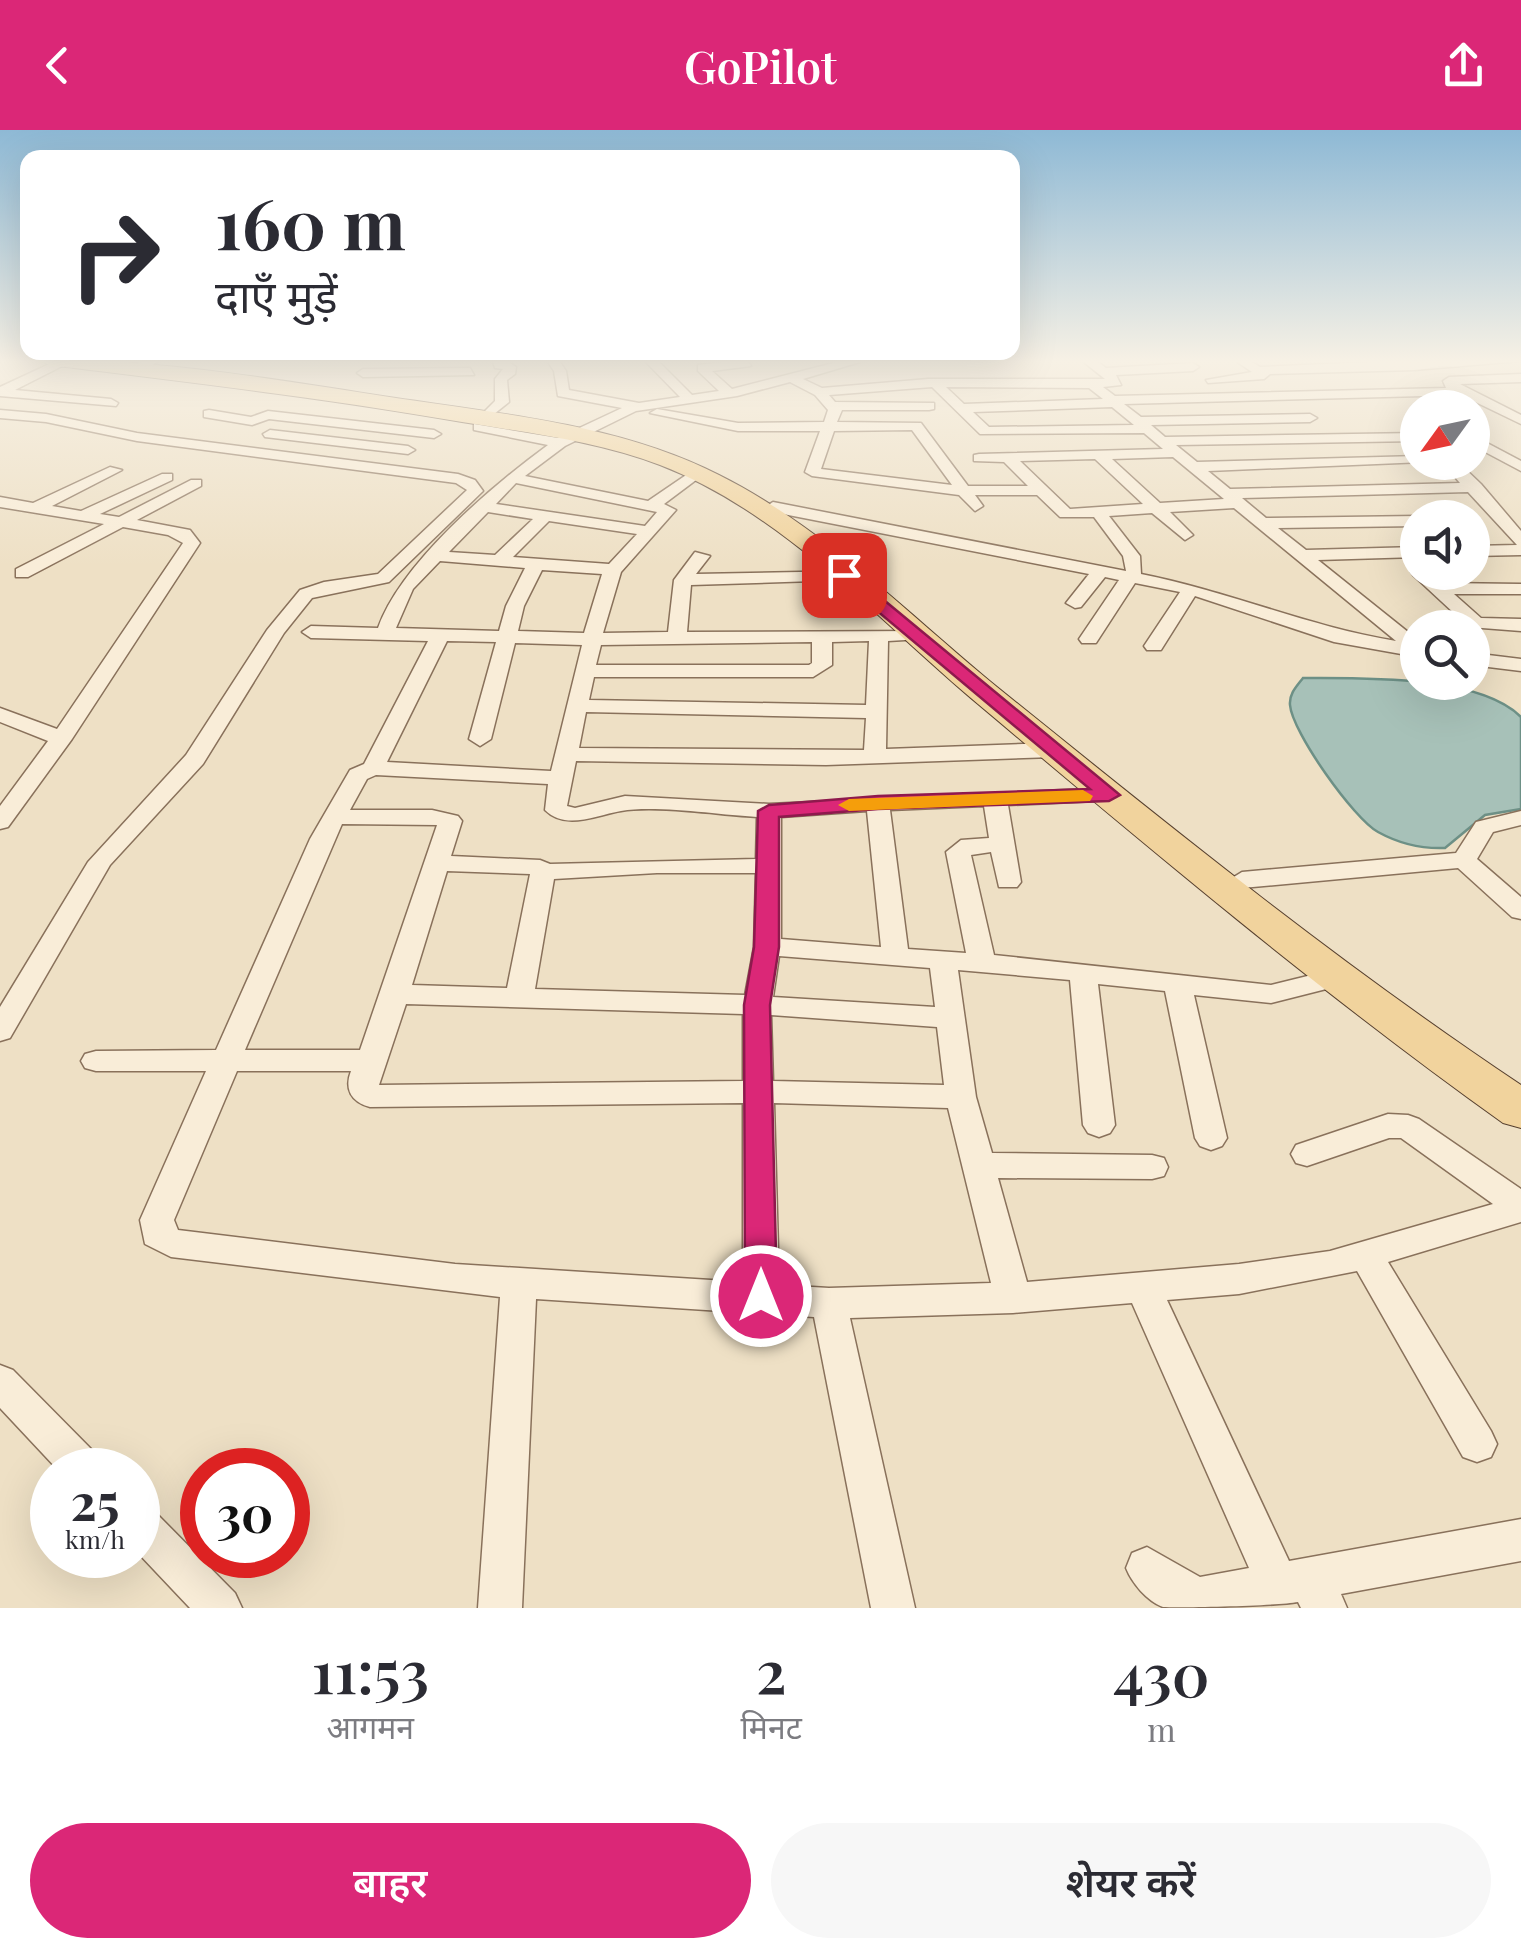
<!DOCTYPE html>
<html lang="hi">
<meta charset="utf-8">
<style>
body{margin:0;font-family:"Playfair Display","Noto Sans Devanagari",serif;background:#f7f7f7;color:#2b2b33;height:100vh;display:flex;flex-direction:column;font-size:38px;white-space:nowrap}
*{box-sizing:border-box;margin:0}
p{font-size:32px;color:#7c7c81}
.icon{flex:none;width:55px;height:55px;fill:none;stroke:currentColor;stroke-width:2;stroke-linecap:round;stroke-linejoin:round}
.map{position:relative;height:1478px;overflow:hidden}
.sheet{display:flex;flex-direction:column;background:#fff;flex:1}
.sheet>*{flex:none}
.guide{position:absolute;left:20px;top:20px;width:1000px;height:210px;border-radius:20px;box-shadow:0 10px 40px #0002;background:#fff;color:#2b2b33;overflow:hidden}
.needle{width:65px;rotate:237deg}
.controls{position:absolute;left:1400px;top:260px;display:grid;gap:20px}
.controls a{display:grid;place-items:center;width:90px;height:90px;border-radius:50%;background:#fff;box-shadow:0 10px 40px #0002;font-size:50px}
.speed{position:absolute;left:30px;top:1318px;display:flex;gap:20px;font-size:50px;font-weight:700;text-align:center}
.speed>*{display:grid;place-content:center;width:130px;height:130px;border-radius:50%;background:#fff;box-shadow:0 10px 40px #0002;line-height:1}
.speed small{font-size:25px;font-weight:400}
.speed .limit{border:15px solid #d22;background:#fff;color:#111}
.pin{position:absolute;display:grid;place-items:center;width:85px;height:85px;color:#fff;margin:-42px;border-radius:20px;box-shadow:0 5px 15px #0006}
.me{position:absolute;width:110px;margin:-55px;rotate:0deg;stroke-linejoin:round;filter:drop-shadow(0 0 8px #0008)}
.turn{display:flex;align-items:center;gap:35px;height:210px;padding:0 30px;font-size:45px}
.turn .icon{width:130px;height:130px;stroke-width:2.5}
.turn b{display:block;font-size:70px;line-height:85px}
.eta{display:flex;justify-content:space-evenly;align-items:center;height:170px;text-align:center}
.eta b{font-size:60px;font-weight:600;line-height:70px}
.primary-button{display:flex;gap:20px;margin-top:auto;padding:20px 30px}
.primary-button a{flex:1;height:115px;border-radius:60px;background:#db2777;color:#fff;font-size:40px;font-weight:600;line-height:115px;text-align:center}
.primary-button a+a{background:#f7f7f7;color:#2b2b33}
header{display:flex;justify-content:space-between;align-items:center;height:130px;padding:0 30px;background:#db2777;color:#fff;font-size:45px;font-weight:600}
.map>svg:first-child{display:block}
.water{fill:#a7c1b8;stroke:#6d9086;stroke-width:2.5}
.lines{fill:none;stroke-linecap:round;stroke-linejoin:round}
.street-casing{stroke:#89715b;stroke-width:3}
.primary-casing{stroke:#57402f;stroke-width:2}
.street{fill:#f9edd8;fill-rule:evenodd}
.primary{fill:#f1d39d;fill-rule:evenodd}
.route{fill:#db2777;stroke:#8e194d;stroke-width:2.5}
.slow{fill:#f59e0b}
</style>
<header><svg class="icon" aria-label="back" viewBox="0 0 24 24"><path d="M15 5l-7 7 7 7"/></svg>GoPilot<svg class="icon" aria-label="share" viewBox="0 0 24 24"><path d="M12 15V3M7 8l5-5 5 5M5 13v7h14v-7"/></svg></header>
<div class="map">
<svg width="1521" height="1478" viewBox="0 0 1521 1478">
<rect width="100%" height="100%" fill="#eee0c5"/>
<path class="water" d="M1303,548C1362,548 1479,545 1521,587V679L1485,685L1445,718C1422,719 1398,713 1378,702C1354,689 1292,602 1290,575C1289,564 1296,557 1303,548Z"/>
<g class="lines">
<g class="street-casing">
<path id="street" d="M60,229L72,231L15,260L111,269L118,273L116,276L0,266V257Z
M146,229H161L142,242H134V236Z
M492,229H504L516,237L515,244L507,250L509,272L489,288L482,284L495,271V249L503,239L495,238Z
M546,229H558L566,241L569,260L639,273L680,267L643,229H656L692,265L719,261L698,241V235L747,229L751,236L712,241L732,259L849,229H870L803,249L822,258L928,249H1105L1080,229H1094L1106,238L1193,233L1199,237L1193,241L1116,245L1121,255L1103,257L1115,266L1446,258L1443,251L1449,247L1521,244V252L1460,254L1521,285V294L1461,265L1124,274L1141,287L1310,284L1317,288L1310,292L1151,295L1165,307L1418,303V311L1176,315L1197,332L1418,326V332H1424L1208,341L1230,359L1460,353L1442,332H1458L1481,354L1521,401V425L1472,426V416L1517,415L1468,362L1242,368L1266,388L1418,386L1423,388H1418V396L1278,398L1306,420L1418,417V427L1318,430L1418,510V527L1334,512L1195,466L1161,520H1147L1144,516L1180,462L1135,453L1096,513H1082L1079,509L1119,450L1105,447L1081,477L1075,478L1066,473L1089,444L773,382L765,377L773,372L1126,441L1123,426L1094,387H1060L1037,365H975L983,376L975,381L959,365L812,346L805,342L820,301H738L650,283L657,279L738,293L824,292L828,280L815,265L790,252L737,266L636,281L565,316L525,346L648,371L692,341L704,344L664,374L676,380L621,442L603,503L668,502L674,450L695,422L710,426L696,444L851,441V449L845,450L691,455L687,502L922,501V509L888,511L886,619L1054,613L1065,620L1054,627L826,635L576,631L567,676L575,678L625,666L769,674L1109,658L1121,665L1117,670L1008,675L1021,752L1017,757H999L991,722L971,725L994,825L1271,855L1340,838L1350,841L1354,847L1350,853L1271,873L1194,865L1227,1008L1222,1016L1211,1020L1200,1016L1195,1008L1165,861L1098,854L1115,995L1110,1003L1099,1007L1088,1003L1083,995L1070,850L958,840L976,967L992,1023L1152,1025L1164,1028L1168,1037L1164,1046L1152,1049L998,1048L1027,1152L1239,1134L1330,1121L1493,1074L1401,1008H1389L1307,1036L1296,1033L1291,1024L1296,1015L1388,984L1408,985L1419,989L1521,1059V1092L1388,1132L1491,1301L1497,1314L1491,1327L1477,1332L1463,1327L1357,1141L1239,1164L1167,1170L1289,1431L1521,1389V1431L1341,1464L1347,1478H1301L1298,1472C1276,1476 1181,1478 1163,1477C1147,1471 1132,1453 1126,1438L1132,1423L1147,1417L1200,1447L1249,1438L1132,1173L1013,1183L850,1188L915,1478H871L814,1187L536,1169L522,1478H478L500,1167L171,1127L145,1114L140,1090L206,941H96L85,938L81,931L85,924L96,921L216,920L310,709L350,640L364,634L428,511L311,508L302,502L311,496L378,498C401,433 492,356 548,315L474,300V294L558,308L622,278L558,266L554,241ZM932,257L980,304L1144,303L1163,319L979,324L974,325V331L1004,332L1028,356H968L921,293L837,292L842,280H929L934,279V273L835,272L829,265ZM946,257L1089,258L1103,269L964,274ZM1112,277L1134,295L989,297L973,282ZM912,300L952,355L821,339L834,301ZM1173,327L1224,369L1160,373L1112,329ZM1095,329L1143,374L1070,379L1020,331ZM516,353L657,382L645,396L496,374ZM1234,378L1396,511C1309,497 1228,461 1141,444L1140,426L1109,386L1152,383L1185,410L1193,405L1170,382ZM488,382L533,389L495,425L449,422ZM549,391L637,404L609,434L513,427ZM440,431L525,438L506,476L499,501L396,498L413,459ZM542,440L602,444L584,503L518,501L524,476ZM447,511L496,512L469,609L480,616L491,609L515,513L582,515L551,641L387,632ZM869,511L866,575L589,570L594,547H813L832,535V512ZM812,512V533L809,535H596L601,515ZM586,582L866,588L864,620L579,618ZM376,645L548,654L545,680C566,701 596,685 621,681C657,675 719,685 757,687L756,729L550,734L540,730L451,726L462,691L458,686L432,680H350L367,649ZM984,676L989,708L961,710L946,722L966,823L908,819L890,680ZM867,681L881,817L781,809V687ZM342,694L437,695L360,920H245ZM447,741L530,744L507,858L412,855ZM657,743H756L754,817L745,865L535,859L554,749ZM779,826L930,838L935,877L773,867ZM406,874L743,884V951L379,955ZM771,885L937,897L944,955L773,951ZM237,941H351C344,959 351,972 370,977L743,973V1152L455,1134L178,1100L174,1090ZM774,973L948,978L991,1153L829,1158L779,1155Z
M1233,229H1247L1260,237L1436,229L1521,231L1414,240L1270,244L1264,249L1208,253L1206,250L1252,242Z
M470,238L474,245L363,247L357,243L363,239Z
M0,280L46,284L137,303L458,344L475,350L483,361L389,452L312,468L284,503L203,634L110,735L10,908L0,911V877L88,732L186,625L267,500L300,460L324,452L378,444L467,360L456,353L137,311L46,292L0,288Z
M209,280L251,287L268,281L434,300L441,304L434,308L269,289L252,295L204,287V281Z
M1413,284H1418V292L1406,288Z
M270,300L408,316L415,320L408,324L265,307L263,304Z
M1472,305L1521,331V341L1472,315Z
M110,337L122,340L52,376L81,381L162,344H172V350L100,384L119,387L191,350H201V356L137,390L190,400L200,413L72,609L8,697L0,699V676L48,611L0,592V578L57,599L183,413L168,405L123,397L28,447H16V439L104,394L0,377V367L33,373Z
M1418,437V442H1431L1442,453L1521,454V464H1454L1481,488L1521,489V501L1469,497L1414,446L1411,442Z
M1472,523L1521,529V541L1472,535Z
M1521,681V695L1493,702L1477,729L1521,767V789L1512,787L1458,738L1242,758L1229,750L1242,742L1456,723L1476,692Z
M0,1235L13,1240L99,1327L105,1340H58L0,1278Z
M138,1374L153,1380L235,1463L242,1478H190L138,1423Z"/>
</g>
<g class="primary-casing">
<path id="primary" d="M39,229C158,229 279,250 396,268C504,284 621,295 719,345C823,397 908,484 997,557C1168,695 1338,833 1521,955V998L1503,993C1321,863 1150,719 978,574C879,491 784,383 660,335C597,311 528,303 462,292C325,268 187,252 49,235Z"/>
</g>
<use href="#street" class="street"/>
<use href="#primary" class="primary"/>
</g>
<linearGradient id="sky" x2="0" y2="1"><stop stop-color="#8eb9d5"/><stop offset="0.53" stop-color="#f7f1e5"/><stop offset="1" stop-color="#f7f1e5" stop-opacity="0"/></linearGradient>
<rect width="1521" height="436" fill="url(#sky)"/>
<path class="route" d="M839,442H850L1120,665L1109,671L878,679L779,687V817L770,875L777,1166L773,1176L761,1180L749,1176L745,1166L744,875L754,817L758,681L769,675L878,666L1090,659L839,449Z"/>
<path class="slow" d="M1083,660L1093,666L1090,671L849,681L838,675L849,669Z"/>
</svg>
<div class="controls">
<a><svg class="needle" viewBox="-14 -14 28 28"><path d="M0-13l5 13h-10z" fill="#e53935"/><path d="M0 13l5-13h-10z" fill="#7c7c81"/></svg></a>
<a><svg class="icon" aria-label="sound" viewBox="0 0 24 24"><path d="M4 9h4l5-4v14l-5-4H4zM17 9q2 3 0 6"/></svg></a>
<a><svg class="icon" aria-label="search" viewBox="0 0 24 24"><circle cx="10" cy="10" r="6"/><path d="M15 15l6 6"/></svg></a>
</div>
<div class="speed"><div>25<small>km/h</small></div><div class="limit">30</div></div>
<div class="pin" style="left:844px;top:445px;background:#d93025"><svg class="icon" aria-label="arrive" viewBox="0 0 24 24"><path d="M6 21V4h12l-3 4 3 4H6"/></svg></div>
<svg class="me" style="left:761px;top:1166px" viewBox="-20 -20 40 40"><circle r="17" fill="#db2777" stroke="#fff" stroke-width="3"/><path d="M0-11L8 9 0 5-8 9z" fill="#fff"/></svg>
<div class="guide">
<div class="turn"><svg class="icon" aria-label="right" viewBox="0 0 24 24"><path d="M7 20v-9h11M14 6l5 5-5 5"/></svg><div><b>160 m</b>दाएँ मुड़ें</div></div>
</div>
</div>
<section class="sheet">
<div class="eta">
<div><b>11:53</b><p>आगमन</p></div>
<div><b>2</b><p>मिनट</p></div>
<div><b>430</b><p>m</p></div>
</div>
<div class="primary-button"><a>बाहर</a><a>शेयर करें</a></div>
</section>
